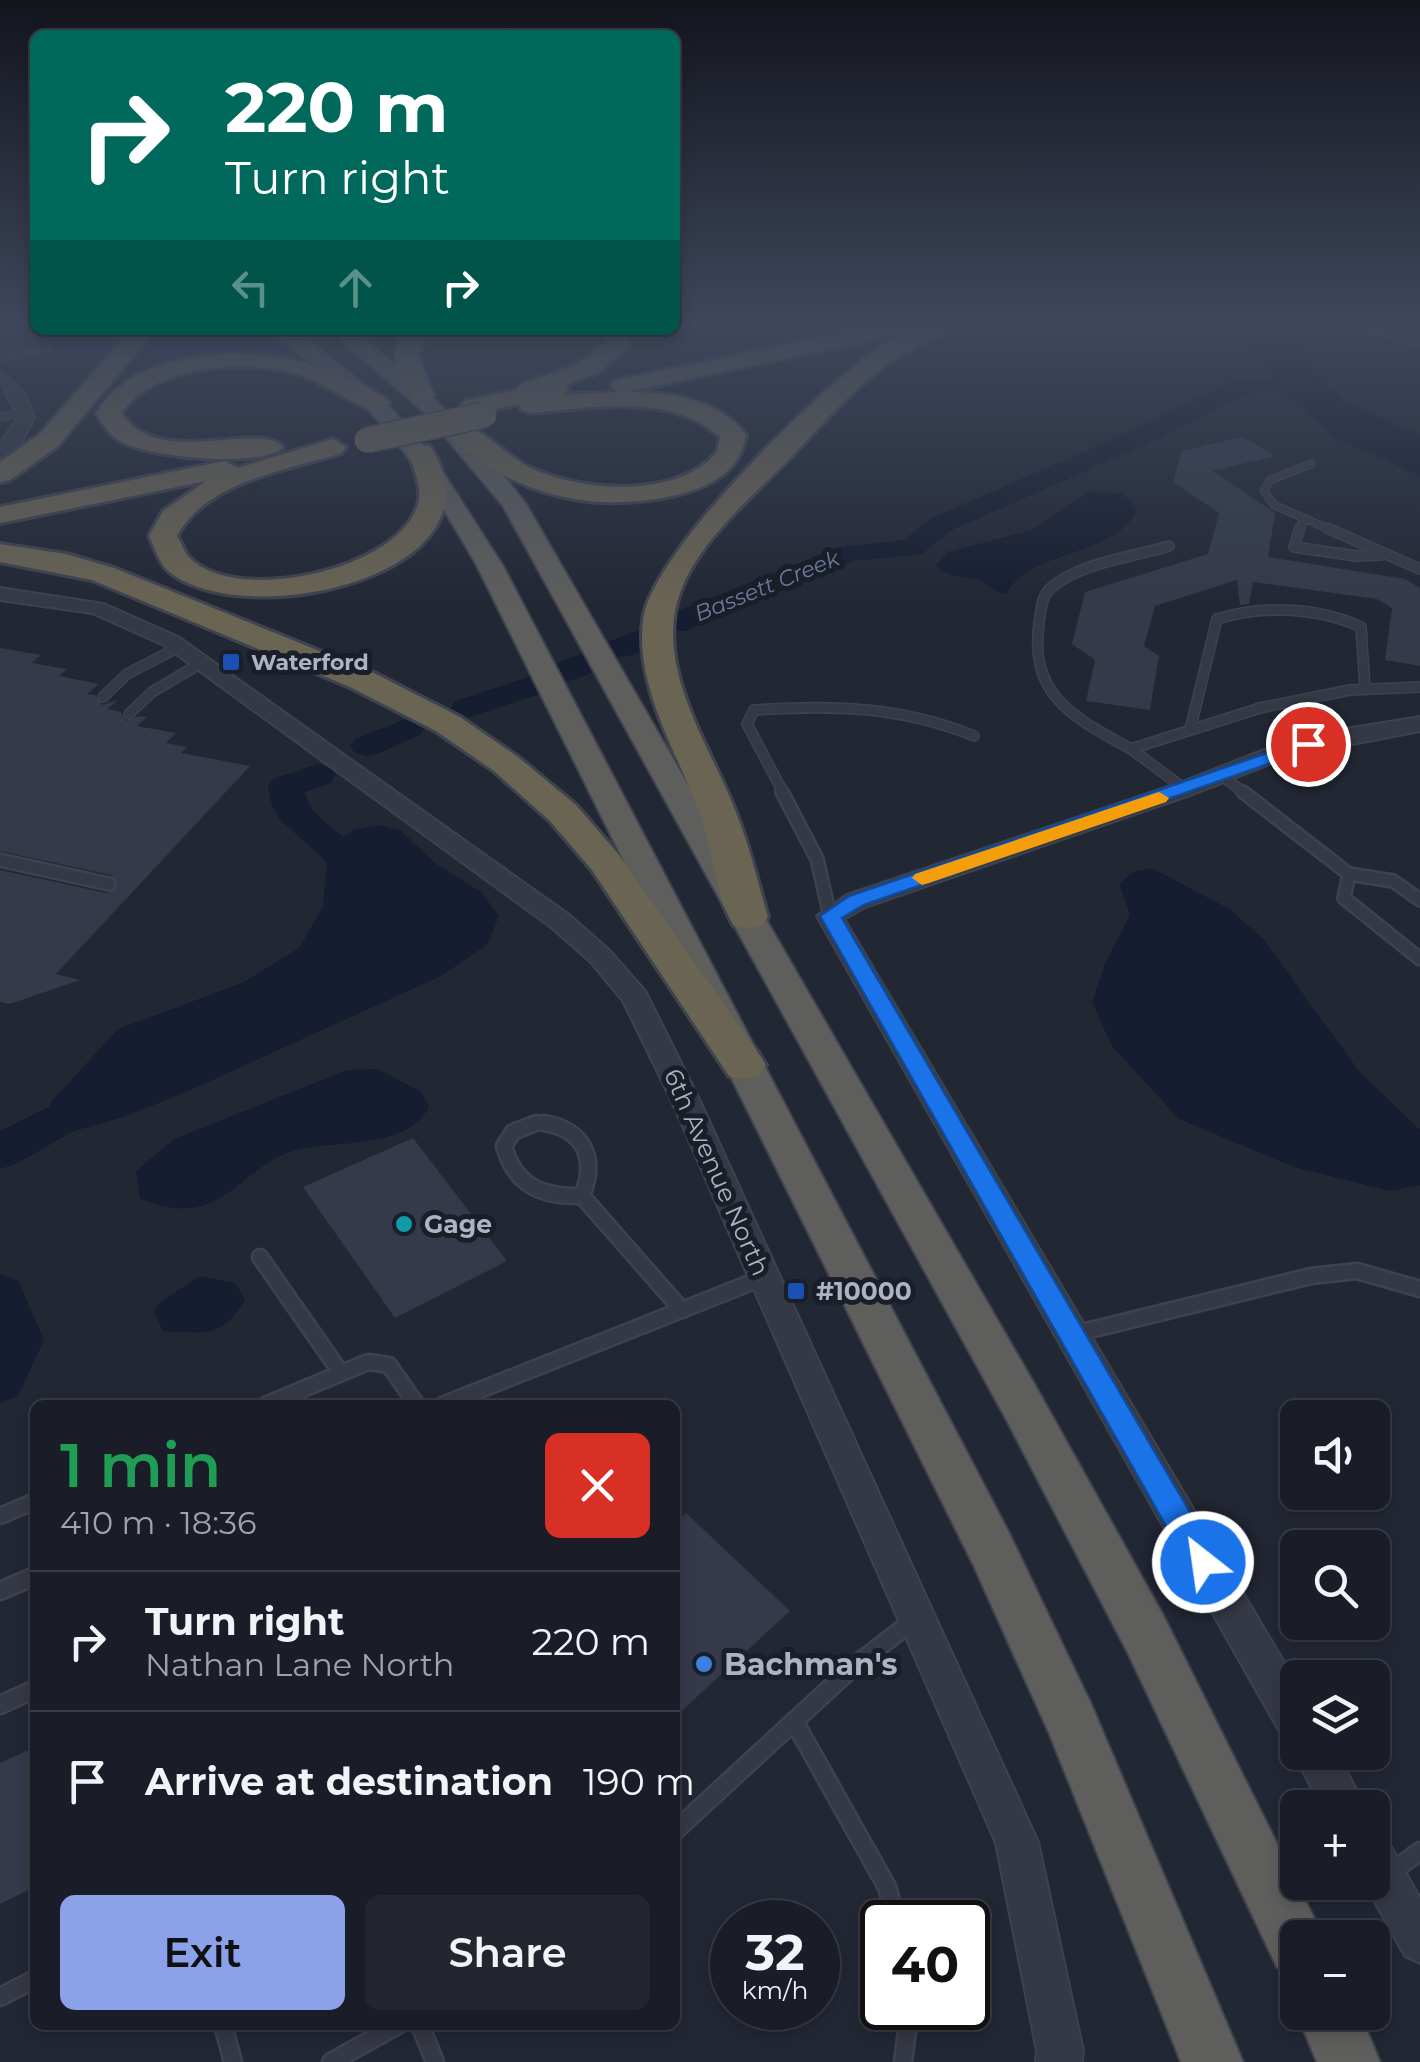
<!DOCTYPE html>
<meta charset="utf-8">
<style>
body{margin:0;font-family:Montserrat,sans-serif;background:#23262f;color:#f1f3f6;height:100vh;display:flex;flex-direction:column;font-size:38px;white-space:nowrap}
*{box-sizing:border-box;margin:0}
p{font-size:32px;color:#9fa2a7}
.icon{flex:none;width:55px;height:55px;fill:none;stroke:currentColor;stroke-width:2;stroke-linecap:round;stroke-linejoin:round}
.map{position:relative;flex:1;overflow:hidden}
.side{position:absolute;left:30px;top:1400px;width:650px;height:630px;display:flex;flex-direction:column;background:#1a1d27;border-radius:15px;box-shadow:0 5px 15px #0003,0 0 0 2px #383b44}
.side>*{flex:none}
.top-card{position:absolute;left:30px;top:30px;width:650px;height:305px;border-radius:15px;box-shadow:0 5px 15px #0003,0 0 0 2px #383b44;background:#00695c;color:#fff;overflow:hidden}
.buttons{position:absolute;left:1280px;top:1400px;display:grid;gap:20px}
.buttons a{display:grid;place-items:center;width:110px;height:110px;border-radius:15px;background:#1a1d27;box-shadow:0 5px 15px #0003,0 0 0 2px #383b44;font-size:50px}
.speed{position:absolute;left:710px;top:1900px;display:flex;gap:20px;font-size:50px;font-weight:700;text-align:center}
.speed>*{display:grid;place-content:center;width:130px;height:130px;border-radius:50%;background:#1a1d27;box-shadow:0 5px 15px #0003,0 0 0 2px #383b44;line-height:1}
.speed small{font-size:25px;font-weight:400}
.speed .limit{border:5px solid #111;border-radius:15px;background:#fff;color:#111}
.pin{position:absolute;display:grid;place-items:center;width:85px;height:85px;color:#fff;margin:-42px;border:5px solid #fff;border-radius:50%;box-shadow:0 2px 10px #0007}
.me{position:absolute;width:110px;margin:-55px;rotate:330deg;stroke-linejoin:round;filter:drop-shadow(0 0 8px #0008)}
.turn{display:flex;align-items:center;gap:35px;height:210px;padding:0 30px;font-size:45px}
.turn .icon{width:130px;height:130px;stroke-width:2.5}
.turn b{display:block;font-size:70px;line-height:85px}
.lanes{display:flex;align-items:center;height:95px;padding:0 30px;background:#0003;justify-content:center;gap:50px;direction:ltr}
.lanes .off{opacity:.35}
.round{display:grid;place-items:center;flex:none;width:105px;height:105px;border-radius:15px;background:#23262f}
.summary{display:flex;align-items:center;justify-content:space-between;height:170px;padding:0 30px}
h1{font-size:60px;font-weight:600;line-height:75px;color:#1e9e55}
.cta{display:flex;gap:20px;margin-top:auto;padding:20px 30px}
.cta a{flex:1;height:115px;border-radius:15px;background:#8ba2eb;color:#111;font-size:40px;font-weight:600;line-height:115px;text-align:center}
.cta a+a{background:#23262f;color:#f1f3f6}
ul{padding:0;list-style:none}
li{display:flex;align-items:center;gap:30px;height:140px;padding:0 30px;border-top:2px solid #383b44}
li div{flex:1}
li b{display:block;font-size:38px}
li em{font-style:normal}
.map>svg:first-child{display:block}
.green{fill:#243035}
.water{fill:#171d30}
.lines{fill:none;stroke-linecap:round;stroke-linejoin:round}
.river{fill:#171d30;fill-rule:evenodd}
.building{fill:#343a4a}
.service-far4-casing{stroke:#3e424e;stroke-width:9}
.service-far3-casing{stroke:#3e424e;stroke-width:12}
.service-far2-casing{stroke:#3e424e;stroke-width:16}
.service-far1-casing{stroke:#3e424e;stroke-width:19}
.service-casing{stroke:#3e424e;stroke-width:21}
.tertiary-casing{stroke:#3e424e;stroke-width:4}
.trunk-casing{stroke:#3f434f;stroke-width:4}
.motorway-casing{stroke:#3f434f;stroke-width:6}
.service-far4{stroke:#353945;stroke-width:6}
.service-far3{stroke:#353945;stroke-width:9}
.service-far2{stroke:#353945;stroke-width:11}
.service-far1{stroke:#353945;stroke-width:14}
.service{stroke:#353945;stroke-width:16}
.tertiary{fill:#353945;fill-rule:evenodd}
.trunk{fill:#5e5e5c;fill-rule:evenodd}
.motorway{fill:#6a6453;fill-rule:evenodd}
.motorway-bridge-casing{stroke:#3f434f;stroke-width:28;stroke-linecap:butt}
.motorway-bridge{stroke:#6a6453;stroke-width:25}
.route{fill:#1a73e8;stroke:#114b97;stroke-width:2.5}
.slow{fill:#f59e0b}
.transit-dot{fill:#1a4fb4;stroke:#1a1e29;stroke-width:4}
.culture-dot{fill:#0f9aa8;stroke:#1a1e29;stroke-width:4}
.shop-dot{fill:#3f7fe0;stroke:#1a1e29;stroke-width:4}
.labels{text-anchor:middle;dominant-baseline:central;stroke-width:10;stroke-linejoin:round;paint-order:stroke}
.far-water-label{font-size:22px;font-style:italic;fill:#6c7a9d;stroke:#1a1e29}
.far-poi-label{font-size:22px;font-weight:bold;fill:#afb3c1;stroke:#1a1e29;text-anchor:start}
.street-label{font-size:25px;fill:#afb3c1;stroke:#1a1e29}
.poi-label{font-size:25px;font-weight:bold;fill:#afb3c1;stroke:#1a1e29;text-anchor:start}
.near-poi-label{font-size:30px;font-weight:bold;fill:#afb3c1;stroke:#1a1e29;text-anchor:start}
</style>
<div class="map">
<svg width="1420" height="2062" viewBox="0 0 1420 2062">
<rect width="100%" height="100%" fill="#222734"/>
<path class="green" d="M675,320H858L573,379L625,330H675Z
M295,330H326L357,351L422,409L396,414L339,362Z
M424,330H612L601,354C546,379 503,395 443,400L421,377L411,350Z"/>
<path class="water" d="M1223,320L1266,322L1307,351L1313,371L1343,401L1420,435V476L1336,438L1273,384L1266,362L1216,324Z
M1090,491L1123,494L1137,508C1121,556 1030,549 1007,593C993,593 988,582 976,579C960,575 947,579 936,565L948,552L1031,530Z
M378,825L400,830L435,863L481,892L499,916L488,944L441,976L186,1092L126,1116L29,1144L52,1101L118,1029L242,983L299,948L323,907L328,847L354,830Z
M1152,868L1231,910L1264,940L1359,1071L1420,1130V1185L1390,1191L1294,1167L1179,1119L1112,1046L1092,1002L1105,964L1130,915L1119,884L1133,872Z
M378,1069L421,1092L429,1107C406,1151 335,1139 293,1151C261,1160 239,1191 208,1204C183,1213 164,1207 140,1199L136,1171L174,1139L347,1070Z
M200,1276L235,1283L245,1299C223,1339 204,1333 163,1331L154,1312L159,1303Z"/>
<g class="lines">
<path class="river" d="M1303,374L1312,376L1315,381L1312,386L1246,394L1133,450L950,531L922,554L854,561L685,631H663L658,624L663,617L839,547L904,540L930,519L1115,438L1232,382Z
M648,627L659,629L664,636C652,651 625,660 607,656L602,649L607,642Z
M589,651L600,654L605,661C594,676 567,684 549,680L545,673L549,666Z
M531,676L543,679L547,686L543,693L467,718L455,715L450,708L455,701Z
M408,718L420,721L425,728L420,735L379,753L367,756L355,753L350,746L355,739Z
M318,764L331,767L336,775L331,783L305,792C310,818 334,826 352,844C365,856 378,871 388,886L383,894L369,898L355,894L321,856L281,821L272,806L268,787L273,779Z
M82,1090L98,1095L104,1106L98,1117L16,1164L0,1169V1131Z
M0,1274L18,1280L44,1340L18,1396L0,1403Z"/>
</g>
<path class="building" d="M1243,437L1275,456L1213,471L1275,513L1268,557L1405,579L1420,588V666L1385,660L1392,608L1377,599L1253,582L1249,604L1240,605L1237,580L1155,606L1144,646L1159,656L1150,710L1086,701L1095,660L1072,644L1085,592L1208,554L1219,513L1173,482L1182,451Z
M0,648L41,655L32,663L67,669L59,676L99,684L87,694L95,695L102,705L118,700L107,709L121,712L126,721L139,716L147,717L137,726L176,733L166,743L187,747L181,753L250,766L56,974L80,980L10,1004L0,1002V870L107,893L118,885L111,875L0,851Z
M413,1138L507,1261L395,1318L303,1187Z
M686,1513L790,1611L675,1717V1522Z
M35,1747V1887L0,1904V1763Z"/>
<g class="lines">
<g class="service-far4-casing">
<path id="service-far4" d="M0,358L48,348
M0,417L25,412
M1311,464L1270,480L1264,491L1274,505L1333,531
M1299,531L1303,520"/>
</g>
<g class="service-far3-casing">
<path id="service-far3" d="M1300,528L1294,547L1356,556L1381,555
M1327,528L1420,569
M103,697L127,674L179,647
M129,714L152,692L201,663
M1190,730L1217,619C1262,605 1318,607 1361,627L1365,689
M1131,749C1074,717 1029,697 1039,623C1041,610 1041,596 1052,587C1082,562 1133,557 1169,546
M1222,776L1246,794
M1185,789L1131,749L1260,708L1350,690L1420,687
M784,794L747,724L754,710C831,705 901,706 974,736"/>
</g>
<g class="service-far2-casing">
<path id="service-far2" d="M782,792L817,859L830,916
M1243,792L1349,874L1344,898L1420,959
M0,860L109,884
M1349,874L1393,881L1420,900
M529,1125L538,1122L556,1125"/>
</g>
<g class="service-far1-casing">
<path id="service-far1" d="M536,1123L513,1132L504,1146C515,1186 542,1197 582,1196C597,1159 585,1130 544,1123
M582,1196L682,1310
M260,1257L341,1373
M1074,1334L1311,1276L1357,1271L1420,1289
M265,1405L368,1362L389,1365L417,1405
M442,1405L765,1277
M0,1516L35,1501"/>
</g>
<g class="service-casing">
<path id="service" d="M0,1591L35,1576
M0,1705L35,1689
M794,1721L887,1887L897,1922
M675,1831L853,1667L914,1620
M1389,1874L1420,1851
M0,1997L35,1979
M223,2025L233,2062
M420,2025L435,2062
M331,2062L398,2025
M903,2062L910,2008"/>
</g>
<g class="tertiary-casing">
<path id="tertiary" d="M1335,320H1357L1420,336V346Z
M0,370L26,396L34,418L20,444L0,458V444L18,418C12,400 0,389 0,370Z
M0,588L104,604L178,637L569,915L609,950L645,991L698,1097L1038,1842L1083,2051L1082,2062H1036L1037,2051L996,1843L670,1097L623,1001L591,962L551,927L164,645L92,613L0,600Z
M1420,717V731L1290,756L1193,794L865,907L844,919L1298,1686V1752H1336L1366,1808H1322L1293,1752L1296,1744L1284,1739L817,916L847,895L1177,784L1274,746L1333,731Z
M1372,1834L1387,1840L1420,1898V1963L1405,1956L1364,1882H1372Z"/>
</g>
<g class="trunk-casing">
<path id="trunk" d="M272,330H296L385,401L434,458L503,566L1009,1533L1091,1704L1243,2062H1181L1050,1735L973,1564L477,566C440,501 401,438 345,387C322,367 291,352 272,330Z
M329,330H352L420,384L484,450L526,504L1036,1387L1163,1615L1324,1938H1298V1976L1277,1967L1127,1651L1004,1415L503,506L426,414Z
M1298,2009V2012H1359L1380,2062H1317L1296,2012Z"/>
</g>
<g class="motorway-casing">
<path id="motorway" d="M902,320L912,321L915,327L937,320H971L968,325C887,349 851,394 795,453C756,494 699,539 680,593C653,668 712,748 737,815C750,848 758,883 768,917L762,926L748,929L734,926C715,897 712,844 698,809C676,750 635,686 643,620C650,552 838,368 899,334L627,392C669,392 719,399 746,435C740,472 710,487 676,495C606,511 537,501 478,459C466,450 452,441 443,429L447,424C473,417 504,454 527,466C577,492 677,500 717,452L720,437C670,392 592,408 531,413L522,410L519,404L474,414L461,406L465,401L517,390L520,385L580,363L605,344L606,330H630L628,346L598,373L566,385L569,389L562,395L617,392L610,386L613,381Z
M1374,320H1401L1376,335L1365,328Z
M131,330H155L58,446L10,480L0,482V462L40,434Z
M405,330H429L418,355L434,395L431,400H413C397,376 387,356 405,330Z
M224,354C276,353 317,362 363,386C373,391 383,395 390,403L377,411C350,404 327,384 300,375C251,358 151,365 122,413C156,470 261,420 283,447C264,469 147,457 122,442C109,435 104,426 96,413C126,367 173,360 224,354Z
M333,439L346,447L342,453C288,470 206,481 177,536C181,542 184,551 188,556C233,607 400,570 418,504C423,488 413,467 408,452L412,446H430C513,575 242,635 167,570C159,562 154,546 149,536L163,511L206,481L0,523V507L225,461L238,468Z
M0,544L66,554L114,568L374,673L460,717L518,757L576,805L619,855L759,1054L766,1065L759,1076L744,1080L729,1076L592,870L550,821L494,771L436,731L350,687L92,580L0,562Z"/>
</g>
<use href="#service-far4" class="service-far4"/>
<use href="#service-far3" class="service-far3"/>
<use href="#service-far2" class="service-far2"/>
<use href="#service-far1" class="service-far1"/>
<use href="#service" class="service"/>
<use href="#tertiary" class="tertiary"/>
<use href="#trunk" class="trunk"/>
<use href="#motorway" class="motorway"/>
<g class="motorway-bridge-casing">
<path id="motorway-bridge" d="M367,440L484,415"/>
</g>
<use href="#motorway-bridge" class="motorway-bridge"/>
</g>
<linearGradient id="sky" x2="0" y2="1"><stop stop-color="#13151d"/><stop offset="0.53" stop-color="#3e475c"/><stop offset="1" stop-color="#3e475c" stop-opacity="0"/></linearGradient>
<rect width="1420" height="608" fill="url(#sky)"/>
<path class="route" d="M1308,739L1317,744L1314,748L864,905L842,918L1214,1553L1219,1562L1214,1572L1203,1577L1192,1572L820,916L849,896Z"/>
<path class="slow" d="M1159,792L1169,798L1166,802L929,883L922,885L912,878L915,874Z"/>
<g class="transit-dot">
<rect x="221" y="652" width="20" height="20" rx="5"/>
<rect x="786" y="1281" width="20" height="20" rx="5"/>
</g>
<circle class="culture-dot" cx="404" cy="1224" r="10"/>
<circle class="shop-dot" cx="704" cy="1664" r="10"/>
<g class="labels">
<g class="far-water-label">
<text transform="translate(767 586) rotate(-22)">Bassett Creek</text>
</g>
<g class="far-poi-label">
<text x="251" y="662">Waterford</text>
</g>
<g class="street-label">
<text transform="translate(717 1172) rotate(66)">6th Avenue North</text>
</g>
<g class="poi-label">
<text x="424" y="1224">Gage</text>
<text x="816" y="1291">#10000</text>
</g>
<g class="near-poi-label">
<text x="724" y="1664">Bachman's</text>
</g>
</g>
</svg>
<div class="buttons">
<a><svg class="icon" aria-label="sound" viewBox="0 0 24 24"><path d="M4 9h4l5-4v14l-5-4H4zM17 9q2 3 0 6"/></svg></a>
<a><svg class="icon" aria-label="search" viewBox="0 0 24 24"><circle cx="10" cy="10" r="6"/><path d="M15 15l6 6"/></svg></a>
<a><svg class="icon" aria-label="layers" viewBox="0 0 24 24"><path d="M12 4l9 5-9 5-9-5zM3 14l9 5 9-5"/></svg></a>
<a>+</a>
<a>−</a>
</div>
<div class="speed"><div>32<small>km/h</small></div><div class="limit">40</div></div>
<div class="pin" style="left:1308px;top:744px;background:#d93025"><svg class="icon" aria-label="arrive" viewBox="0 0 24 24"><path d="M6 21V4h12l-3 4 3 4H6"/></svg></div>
<svg class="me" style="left:1203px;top:1562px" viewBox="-20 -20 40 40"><circle r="17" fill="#1a73e8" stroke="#fff" stroke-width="3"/><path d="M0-11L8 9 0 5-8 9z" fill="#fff"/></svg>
<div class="top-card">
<div class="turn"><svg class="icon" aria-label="right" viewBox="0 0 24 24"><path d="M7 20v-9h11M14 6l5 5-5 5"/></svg><div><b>220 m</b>Turn right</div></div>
<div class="lanes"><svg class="icon off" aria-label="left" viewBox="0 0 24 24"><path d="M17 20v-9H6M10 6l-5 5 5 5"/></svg><svg class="icon off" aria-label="ahead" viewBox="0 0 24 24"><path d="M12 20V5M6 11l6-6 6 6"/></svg><svg class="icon" aria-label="right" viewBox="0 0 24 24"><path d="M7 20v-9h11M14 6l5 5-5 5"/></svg></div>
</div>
<section class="side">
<div class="summary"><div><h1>1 min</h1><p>410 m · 18:36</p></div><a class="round" style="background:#d93025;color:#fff"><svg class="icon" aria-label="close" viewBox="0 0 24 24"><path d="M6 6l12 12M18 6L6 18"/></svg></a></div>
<ul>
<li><svg class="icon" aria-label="right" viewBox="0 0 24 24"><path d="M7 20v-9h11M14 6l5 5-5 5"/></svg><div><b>Turn right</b><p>Nathan Lane North</p></div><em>220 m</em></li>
<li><svg class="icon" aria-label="arrive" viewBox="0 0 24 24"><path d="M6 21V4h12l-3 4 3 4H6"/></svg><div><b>Arrive at destination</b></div><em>190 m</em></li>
</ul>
<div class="cta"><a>Exit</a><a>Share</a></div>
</section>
</div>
